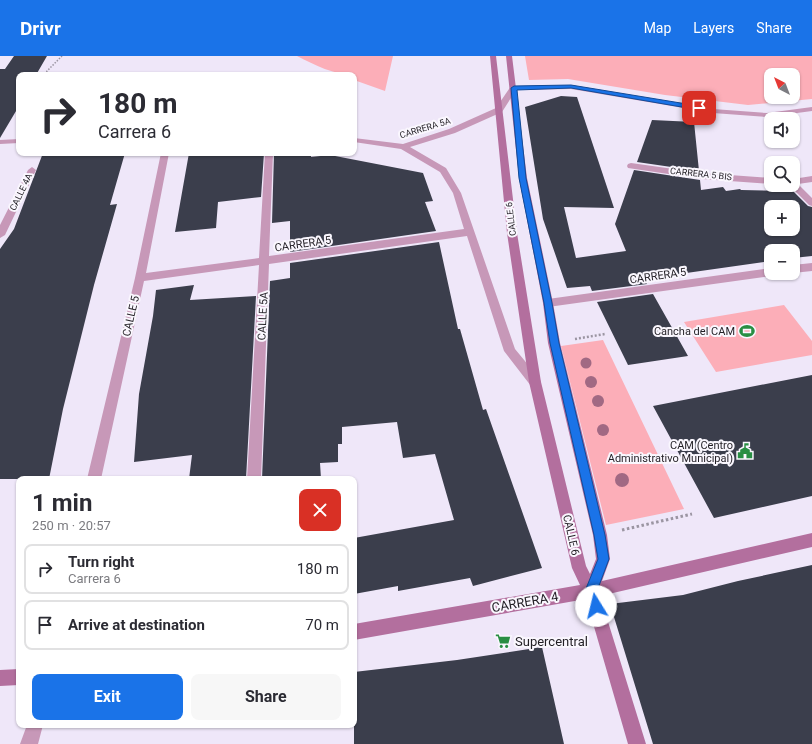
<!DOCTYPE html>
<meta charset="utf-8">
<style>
body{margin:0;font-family:Roboto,sans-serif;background:#f7f7f7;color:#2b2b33;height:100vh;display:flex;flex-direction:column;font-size:15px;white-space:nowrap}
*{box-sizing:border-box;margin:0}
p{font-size:13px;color:#7c7c81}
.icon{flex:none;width:22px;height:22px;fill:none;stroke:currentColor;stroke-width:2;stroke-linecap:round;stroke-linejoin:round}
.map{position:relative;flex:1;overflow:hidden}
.drawer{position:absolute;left:16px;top:420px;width:341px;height:252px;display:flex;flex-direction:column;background:#fff;border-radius:8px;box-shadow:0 1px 3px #0004}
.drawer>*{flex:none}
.hud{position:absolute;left:16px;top:16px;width:341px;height:84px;border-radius:8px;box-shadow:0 1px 3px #0004;background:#fff;color:#2b2b33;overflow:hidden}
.needle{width:26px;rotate:318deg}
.buttons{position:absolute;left:764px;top:12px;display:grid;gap:8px}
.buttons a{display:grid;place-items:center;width:36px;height:36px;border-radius:8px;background:#fff;box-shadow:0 1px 3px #0004;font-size:20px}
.pin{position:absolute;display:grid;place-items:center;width:34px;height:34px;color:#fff;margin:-17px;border-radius:8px;box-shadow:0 2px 6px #0006}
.me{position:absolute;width:44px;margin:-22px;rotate:351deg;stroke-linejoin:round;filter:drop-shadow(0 0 3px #0008)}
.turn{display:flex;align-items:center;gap:14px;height:84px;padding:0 16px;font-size:18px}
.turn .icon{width:52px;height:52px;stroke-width:2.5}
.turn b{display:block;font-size:28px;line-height:34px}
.round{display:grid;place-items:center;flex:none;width:42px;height:42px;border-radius:8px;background:#f7f7f7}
.head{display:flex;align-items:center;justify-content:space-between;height:68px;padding:0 16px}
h1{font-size:24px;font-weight:700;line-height:30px}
.button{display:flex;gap:8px;margin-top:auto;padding:8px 16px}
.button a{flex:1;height:46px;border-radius:8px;background:#1a73e8;color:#fff;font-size:16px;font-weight:700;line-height:46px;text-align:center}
.button a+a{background:#f7f7f7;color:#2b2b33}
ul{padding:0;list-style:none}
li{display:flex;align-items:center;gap:12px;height:50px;margin:0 8px 6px;padding:0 8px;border:2px solid #e1e1e2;border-radius:8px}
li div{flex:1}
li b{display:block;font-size:15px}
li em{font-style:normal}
header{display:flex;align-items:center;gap:24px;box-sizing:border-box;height:56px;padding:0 20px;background:#1a73e8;color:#fff}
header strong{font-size:19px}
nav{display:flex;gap:22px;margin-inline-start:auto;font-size:14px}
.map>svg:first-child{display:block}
.green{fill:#fcaeb8;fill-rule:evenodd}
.building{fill:#3b3e4c;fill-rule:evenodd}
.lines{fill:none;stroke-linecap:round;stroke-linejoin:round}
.path-far2{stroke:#9b95a2;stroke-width:1.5;stroke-dasharray:1.5 1.5;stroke-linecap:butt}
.path-far1{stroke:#9b95a2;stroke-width:2.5;stroke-dasharray:2 2;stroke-linecap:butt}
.path{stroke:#9b95a2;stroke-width:3;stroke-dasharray:2.5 2.5;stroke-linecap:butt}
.street{fill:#c798b8;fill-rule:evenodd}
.secondary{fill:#b36f9e;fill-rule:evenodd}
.tree{fill:#a16983}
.route{fill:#1a73e8;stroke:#114b97}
.labels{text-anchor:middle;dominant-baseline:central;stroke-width:4;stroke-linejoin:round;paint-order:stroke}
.far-street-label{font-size:9px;fill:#221f25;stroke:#faf7fe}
.street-label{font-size:11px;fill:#221f25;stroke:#faf7fe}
.poi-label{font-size:11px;fill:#221f25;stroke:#faf7fe;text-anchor:end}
.near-street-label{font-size:13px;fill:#221f25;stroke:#faf7fe}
.near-poi-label{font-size:13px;fill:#221f25;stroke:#faf7fe;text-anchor:start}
</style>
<header>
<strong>Drivr</strong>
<nav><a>Map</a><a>Layers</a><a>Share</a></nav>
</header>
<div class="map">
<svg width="812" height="688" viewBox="0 0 812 688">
<rect width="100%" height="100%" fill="#efe7f9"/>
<path class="green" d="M297,0H393L385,35L354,24V19C334,19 315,9 297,0Z
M525,0H812V43L748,49L665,39L568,23L529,24ZM771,19H793V41H771Z
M784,249L812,285V299L716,316L684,266Z
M603,284L684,453L606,469L561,290Z"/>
<path class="building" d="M14,0H47L36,19H19V50L0,82V13H5Z
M561,40L577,41L614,152L564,151L576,202L626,195L615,168L634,114L700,124L701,134L723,131L726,135L740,133L741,134L793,135L808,150L812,151V200L793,202V195H771V205L644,223L647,228L592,235L590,230L567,232L543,163L525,51ZM771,151H793V173H771Z
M652,64L694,66L699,115L637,106Z
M43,97H125L110,149L117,148L94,229L63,353L49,423H0V193L14,173Z
M189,97H264L261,141L218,146L216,172L175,176Z
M274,97H311V101L330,99L423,117L433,145L425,146L436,175L290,196V165L272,167Z
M439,186L458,273H460L483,354L486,353L542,512L473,530L470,522L398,535V530L354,538V482L454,464L435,398L403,402L397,366L342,371V388H338V406L320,407L321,423H262L270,225L290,222V207Z
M194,229L190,244L256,240L246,423H189L192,399L134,406L139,338L153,260L156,234Z
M653,238L688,300L628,309L597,246Z
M812,319V440L714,462L653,350Z
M812,509V688H653L610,548L683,539L738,525Z
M542,591L564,688H354V616L457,604Z"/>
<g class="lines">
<path class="path-far2" d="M46,19L47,15L62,0"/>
<path class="path-far1" d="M575,283L605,278"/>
<path class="path" d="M622,474L692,458"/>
<path class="street" d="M571,29L713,53L767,57L812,51V55L767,61L713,57L571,33L516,34L502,56L455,77L410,91L446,112L461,137L515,293L539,322L541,326L539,330L535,331L531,330L504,295L467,180L269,208L261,423H247L259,209L144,225L101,423H87L135,222L161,97H169L146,217L259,202L265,97H273L269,200L464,173L453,137L440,116L401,93L354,86V82L403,88L449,73L496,52L511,30Z
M19,83V87L0,88V84Z
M631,107L702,117L771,122V128L702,123L628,112L627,110L628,108Z
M32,111L36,114L5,179L0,182V169L28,114Z
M812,120V126L798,128L812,142V150L809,149L789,129H793V123Z
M812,207V215L793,217V209Z
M771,212V217H775L771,220L548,251L544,250L543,247L544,244L548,243Z
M27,669H43L38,688H20Z"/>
<path class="secondary" d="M490,0H496L517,177L541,326L586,510L590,518L596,503L593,479L548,287L543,247L519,122L506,0H512L527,122L553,247L560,287L607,479L610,503L602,525L812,477V491L600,540L646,688H628L586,543L354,584V568L580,529L572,512L529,326L507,177Z
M19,613V629L0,630V614Z"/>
</g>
<g class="tree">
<circle cx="586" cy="307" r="5.5"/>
<circle cx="591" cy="326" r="6"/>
<circle cx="598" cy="345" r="6"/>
<circle cx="603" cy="374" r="6"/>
<circle cx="622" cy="424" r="7"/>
</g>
<path class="route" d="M571,29L699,50L702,52L699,54L571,32L517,34L526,122L552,247L559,287L605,479L609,503L597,535L601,550L600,554L596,556L592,554L585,535L598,503L594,479L550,287L544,247L519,122L511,32L514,30Z"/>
<defs>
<g id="stadium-bare" transform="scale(1.2)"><path d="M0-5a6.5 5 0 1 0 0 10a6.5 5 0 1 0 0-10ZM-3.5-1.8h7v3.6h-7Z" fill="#298e43" stroke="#faf7fe" stroke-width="2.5" paint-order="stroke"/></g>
<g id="civic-bare" transform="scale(1.2)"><path d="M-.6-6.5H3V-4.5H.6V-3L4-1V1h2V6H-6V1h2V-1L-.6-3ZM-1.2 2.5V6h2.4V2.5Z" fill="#298e43" stroke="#faf7fe" stroke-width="2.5" paint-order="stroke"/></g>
<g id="supermarket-bare" transform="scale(1.2)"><path d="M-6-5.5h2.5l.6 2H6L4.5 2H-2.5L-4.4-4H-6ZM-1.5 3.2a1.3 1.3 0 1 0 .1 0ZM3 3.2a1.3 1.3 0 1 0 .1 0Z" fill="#298e43" stroke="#faf7fe" stroke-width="2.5" paint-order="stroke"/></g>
</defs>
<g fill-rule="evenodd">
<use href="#stadium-bare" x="747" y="275"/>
<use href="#civic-bare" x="745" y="395"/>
<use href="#supermarket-bare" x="503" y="585"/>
</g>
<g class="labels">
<g class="far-street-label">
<text transform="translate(425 72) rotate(-17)">CARRERA 5A</text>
<text transform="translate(701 118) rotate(6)">CARRERA 5 BIS</text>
<text transform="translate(21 136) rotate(-64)">CALLE 4A</text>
<text transform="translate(511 163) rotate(-97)">CALLE 6</text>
</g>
<g class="street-label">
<text transform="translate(303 188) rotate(-8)">CARRERA 5</text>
<text transform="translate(658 220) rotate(-8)">CARRERA 5</text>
<text transform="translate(131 260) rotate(-77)">CALLE 5</text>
<text transform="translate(263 260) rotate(-87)">CALLE 5A</text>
<text transform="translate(571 479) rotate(77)">CALLE 6</text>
</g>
<g class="poi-label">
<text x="735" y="275">Cancha del CAM</text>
<text x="733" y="389">CAM (Centro<tspan x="733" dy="13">Administrativo Municipal)</tspan></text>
</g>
<g class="near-street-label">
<text transform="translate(525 546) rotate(-10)">CARRERA 4</text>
</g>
<g class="near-poi-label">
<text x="515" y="585">Supercentral</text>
</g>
</g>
</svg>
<div class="buttons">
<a><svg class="needle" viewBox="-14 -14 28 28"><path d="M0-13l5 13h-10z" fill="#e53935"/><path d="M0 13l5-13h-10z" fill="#7c7c81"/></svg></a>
<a><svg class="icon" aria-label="sound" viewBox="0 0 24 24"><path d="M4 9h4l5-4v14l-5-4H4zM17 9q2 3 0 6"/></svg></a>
<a><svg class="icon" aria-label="search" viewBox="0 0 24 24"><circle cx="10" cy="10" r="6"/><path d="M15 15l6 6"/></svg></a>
<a>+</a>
<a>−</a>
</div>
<div class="pin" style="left:699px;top:52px;background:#d93025"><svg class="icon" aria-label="arrive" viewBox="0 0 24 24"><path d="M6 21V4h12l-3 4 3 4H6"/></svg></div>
<svg class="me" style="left:596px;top:550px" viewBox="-20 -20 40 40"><circle r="19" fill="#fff"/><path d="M0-13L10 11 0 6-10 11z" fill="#1a73e8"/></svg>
<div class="hud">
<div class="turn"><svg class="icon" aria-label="right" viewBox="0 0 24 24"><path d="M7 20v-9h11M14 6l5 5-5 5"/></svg><div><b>180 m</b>Carrera 6</div></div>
</div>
<section class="drawer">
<div class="head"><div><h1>1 min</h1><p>250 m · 20:57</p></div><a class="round" style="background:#d93025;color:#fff"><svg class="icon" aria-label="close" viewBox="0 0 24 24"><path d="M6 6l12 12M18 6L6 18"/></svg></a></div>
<ul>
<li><svg class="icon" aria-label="right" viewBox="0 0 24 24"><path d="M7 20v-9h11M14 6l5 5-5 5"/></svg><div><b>Turn right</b><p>Carrera 6</p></div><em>180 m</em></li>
<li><svg class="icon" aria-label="arrive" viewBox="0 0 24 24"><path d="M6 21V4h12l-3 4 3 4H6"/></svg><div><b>Arrive at destination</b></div><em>70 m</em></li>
</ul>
<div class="button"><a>Exit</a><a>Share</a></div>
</section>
</div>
